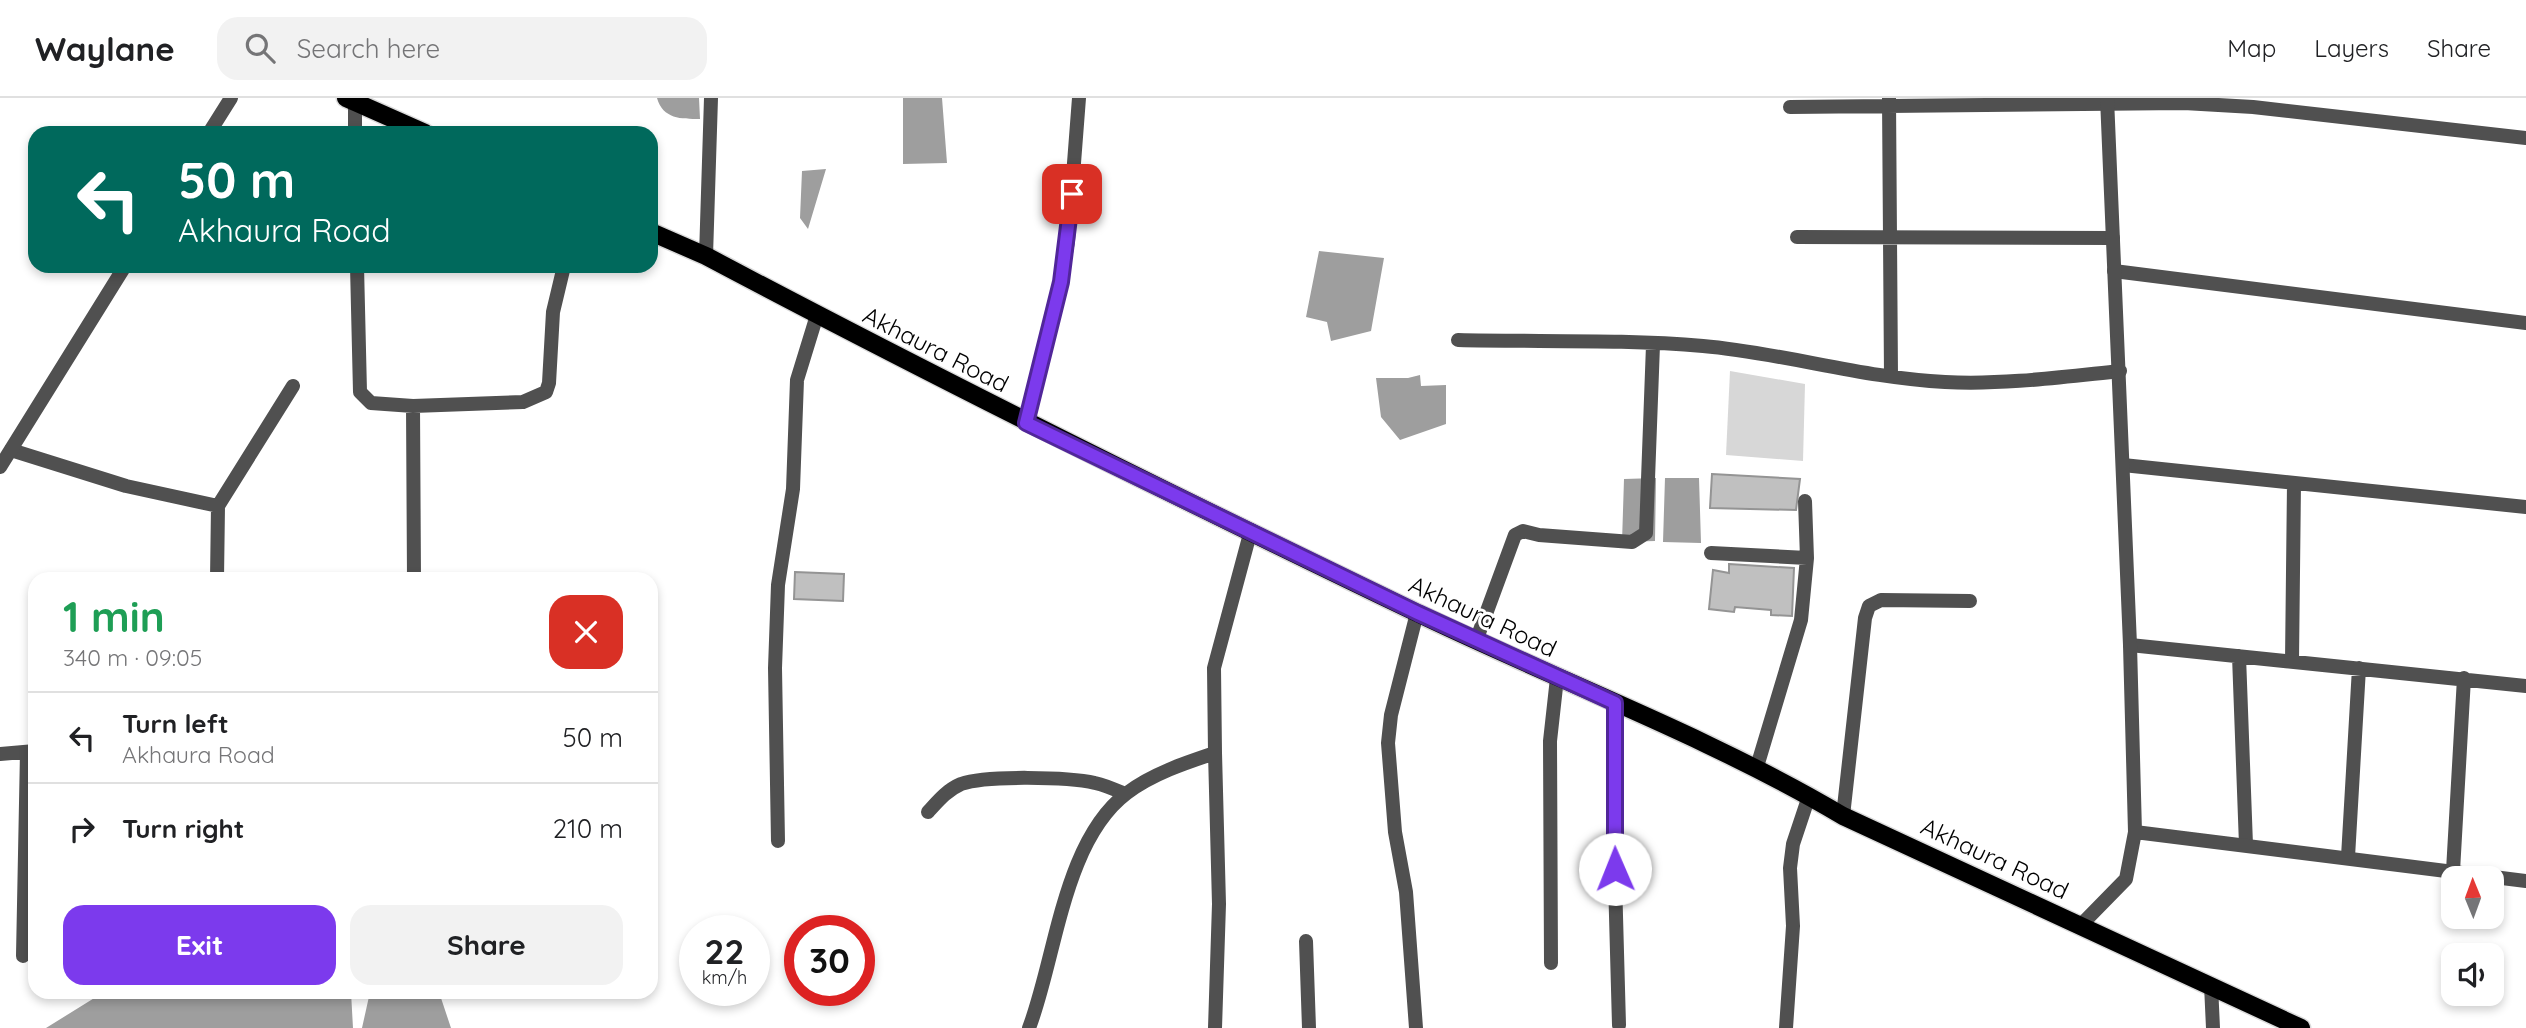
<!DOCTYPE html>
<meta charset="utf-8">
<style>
body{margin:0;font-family:Quicksand,sans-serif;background:#f2f2f2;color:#202124;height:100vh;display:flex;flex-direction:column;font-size:26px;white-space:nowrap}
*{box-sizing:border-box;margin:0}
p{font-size:23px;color:#757577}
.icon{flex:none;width:38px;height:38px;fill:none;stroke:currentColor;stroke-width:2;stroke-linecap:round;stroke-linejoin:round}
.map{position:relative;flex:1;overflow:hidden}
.panel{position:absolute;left:28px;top:474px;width:630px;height:427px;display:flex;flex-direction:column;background:#fff;border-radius:21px;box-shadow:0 4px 10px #0003}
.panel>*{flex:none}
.banner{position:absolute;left:28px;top:28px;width:630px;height:147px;border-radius:21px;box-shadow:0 4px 10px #0003;background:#00695c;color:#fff;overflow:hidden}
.needle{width:46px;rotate:359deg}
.controls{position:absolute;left:2441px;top:768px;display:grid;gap:14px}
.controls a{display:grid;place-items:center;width:63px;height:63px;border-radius:14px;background:#fff;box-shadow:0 4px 10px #0003;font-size:35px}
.speed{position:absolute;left:679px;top:817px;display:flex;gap:14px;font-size:35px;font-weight:700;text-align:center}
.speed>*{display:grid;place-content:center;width:91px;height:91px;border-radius:50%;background:#fff;box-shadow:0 4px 10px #0003;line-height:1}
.speed small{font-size:18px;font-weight:400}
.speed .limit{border:10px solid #d22;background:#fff;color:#111}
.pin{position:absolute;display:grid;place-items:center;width:60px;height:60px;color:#fff;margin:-30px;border-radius:14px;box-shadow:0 4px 10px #0006}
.me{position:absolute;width:77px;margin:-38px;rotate:359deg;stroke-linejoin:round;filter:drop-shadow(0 0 5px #0008)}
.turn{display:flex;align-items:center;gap:24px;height:147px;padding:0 35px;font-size:32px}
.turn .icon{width:91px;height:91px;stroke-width:2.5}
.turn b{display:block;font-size:49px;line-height:60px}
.round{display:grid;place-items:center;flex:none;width:74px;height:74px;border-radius:21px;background:#f2f2f2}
.summary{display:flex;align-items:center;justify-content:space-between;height:119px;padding:0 35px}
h1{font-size:42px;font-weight:700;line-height:52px;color:#1e9e55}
.button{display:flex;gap:14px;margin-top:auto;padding:14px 35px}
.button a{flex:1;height:80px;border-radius:21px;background:#7c3aed;color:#fff;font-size:28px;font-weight:700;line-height:80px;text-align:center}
.button a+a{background:#f2f2f2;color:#202124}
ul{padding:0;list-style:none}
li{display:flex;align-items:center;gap:21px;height:91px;padding:0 35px;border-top:2px solid #e0e0e0}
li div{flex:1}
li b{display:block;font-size:26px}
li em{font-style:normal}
header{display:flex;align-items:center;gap:42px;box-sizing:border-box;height:98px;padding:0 35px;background:#fff;border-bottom:2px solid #e0e0e0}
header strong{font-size:33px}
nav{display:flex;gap:38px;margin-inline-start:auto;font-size:24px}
.search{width:490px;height:63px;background:#f2f2f2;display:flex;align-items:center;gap:18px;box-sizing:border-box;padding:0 24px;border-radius:21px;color:#757577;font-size:26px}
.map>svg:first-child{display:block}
.green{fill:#d7d7d7}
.water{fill:#9e9e9e}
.building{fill:#c0c0c0;stroke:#949494;stroke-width:2}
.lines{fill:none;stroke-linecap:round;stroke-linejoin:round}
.primary-casing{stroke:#dbdbdb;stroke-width:21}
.minor{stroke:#505050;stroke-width:14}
.tertiary{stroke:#505050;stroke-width:14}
.primary{stroke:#000;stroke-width:18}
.route-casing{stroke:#51269a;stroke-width:18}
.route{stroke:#7c3aed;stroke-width:12}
.labels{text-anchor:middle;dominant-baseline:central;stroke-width:6;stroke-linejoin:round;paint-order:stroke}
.street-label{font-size:24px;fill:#000;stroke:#fff}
</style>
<header>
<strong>Waylane</strong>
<div class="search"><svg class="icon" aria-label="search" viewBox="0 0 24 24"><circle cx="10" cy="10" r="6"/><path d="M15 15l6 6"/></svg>Search here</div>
<nav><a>Map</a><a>Layers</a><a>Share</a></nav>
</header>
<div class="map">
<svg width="2526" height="930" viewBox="0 0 2526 930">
<rect width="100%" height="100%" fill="#fff"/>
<path class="green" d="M1730,273L1805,286L1803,363L1726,357Z"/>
<path class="water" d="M657,0H699L700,21C681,21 663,21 657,0Z
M903,0H942L947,65L903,66Z
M826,71L808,131L800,120L802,73Z
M1319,153L1384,160L1371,233L1331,243L1327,224L1306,219Z
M1420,277L1421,288L1446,287V326L1400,342L1381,319L1376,280H1408Z
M1656,380L1655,443L1622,444L1624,381Z
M1665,380H1699L1701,445L1663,444Z
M104,894H351L353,930H46Z
M370,894H439L451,930H362Z"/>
<path class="building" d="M1712,376L1800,381L1796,412L1710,410Z
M1729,466L1794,470L1792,518L1771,517V512L1735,509L1734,514L1709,511L1713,472L1729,475Z
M795,474L844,476L843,503L794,501Z"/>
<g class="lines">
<g class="primary-casing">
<path id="primary" d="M346,0L425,35
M651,134L706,158C940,282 1178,400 1417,515C1558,583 1708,638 1843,718L2301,930"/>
</g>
<path class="minor" d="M1889,1L1891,278
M355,4V35
M1790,9L2184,5L2253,9L2526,40
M1797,139L2113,140
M706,158L711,0
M357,168L360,294L371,305L413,308L523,304L546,294L549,285L553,214L564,168
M2114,173L2526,225
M1458,242C1539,244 1622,241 1703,248C1784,255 1863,280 1945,284C2003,287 2062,279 2120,273
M413,308L414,481
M1026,325L1061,184L1068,143L1079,0
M11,352L126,388L218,408
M2123,367L2526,409
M1711,455L1807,460
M217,481L218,408L293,288
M1476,543L1515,437L1523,433L1539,437L1632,444L1646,435L1653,247
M2130,547L2526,588
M2239,558L2246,747
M2292,563L2294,385
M1615,605L1614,745L1619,927
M1215,655L1219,806L1215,930
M0,656L35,653
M1756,672L1801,522L1807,460L1805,403
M928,714C938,703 947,692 961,686C986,677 1069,679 1095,685C1105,687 1116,692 1125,696
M1843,718L1865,520L1869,508L1881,502L1970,503
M778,743L775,570L778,487L793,391L797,282L817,217
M2348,759L2359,570
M2453,773L2464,580
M1306,843L1309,930
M23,858L27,654
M1551,865L1550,643L1557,580
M2211,887L2213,930
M1029,930C1056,860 1063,743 1127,695C1152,676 1185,665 1215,655L1214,570L1251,432
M1416,930L1406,794L1395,734L1388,645L1391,617L1417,515
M1786,930L1793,828L1790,770L1793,746L1809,698"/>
<path class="tertiary" d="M209,35L231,0
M0,369L125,168
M2135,734L2526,783
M2081,827L2126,781L2135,734L2130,547L2107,0"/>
<use href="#primary" class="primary"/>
</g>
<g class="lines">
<g class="route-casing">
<path id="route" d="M1072,96L1061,184L1026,325L1418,515L1615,605V771"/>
</g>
<use href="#route" class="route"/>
</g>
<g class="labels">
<g class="street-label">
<text transform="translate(936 251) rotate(27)">Akhaura Road</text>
<text transform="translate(1483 518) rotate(25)">Akhaura Road</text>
<text transform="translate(1995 760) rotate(25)">Akhaura Road</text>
</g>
</g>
</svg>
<div class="controls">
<a><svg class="needle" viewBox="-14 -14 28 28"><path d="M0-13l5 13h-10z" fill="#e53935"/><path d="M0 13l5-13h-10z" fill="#757577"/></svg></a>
<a><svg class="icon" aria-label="sound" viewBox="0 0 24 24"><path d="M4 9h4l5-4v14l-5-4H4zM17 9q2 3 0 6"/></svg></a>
</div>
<div class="speed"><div>22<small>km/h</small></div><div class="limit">30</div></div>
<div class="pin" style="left:1072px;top:96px;background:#d93025"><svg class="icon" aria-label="arrive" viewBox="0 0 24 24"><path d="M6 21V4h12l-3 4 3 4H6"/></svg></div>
<svg class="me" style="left:1615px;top:771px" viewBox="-20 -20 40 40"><circle r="19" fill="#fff"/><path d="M0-13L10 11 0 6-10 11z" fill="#7c3aed"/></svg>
<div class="banner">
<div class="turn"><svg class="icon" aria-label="left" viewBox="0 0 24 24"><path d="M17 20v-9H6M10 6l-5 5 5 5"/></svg><div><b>50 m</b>Akhaura Road</div></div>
</div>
<section class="panel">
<div class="summary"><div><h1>1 min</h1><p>340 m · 09:05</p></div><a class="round" style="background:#d93025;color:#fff"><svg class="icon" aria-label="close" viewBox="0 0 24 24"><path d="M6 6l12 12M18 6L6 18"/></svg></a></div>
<ul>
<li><svg class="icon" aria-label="left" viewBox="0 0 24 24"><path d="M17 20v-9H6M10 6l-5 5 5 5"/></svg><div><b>Turn left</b><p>Akhaura Road</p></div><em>50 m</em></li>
<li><svg class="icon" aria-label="right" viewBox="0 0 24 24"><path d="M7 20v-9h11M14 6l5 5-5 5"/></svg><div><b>Turn right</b></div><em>210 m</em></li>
</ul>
<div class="button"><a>Exit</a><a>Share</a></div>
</section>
</div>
